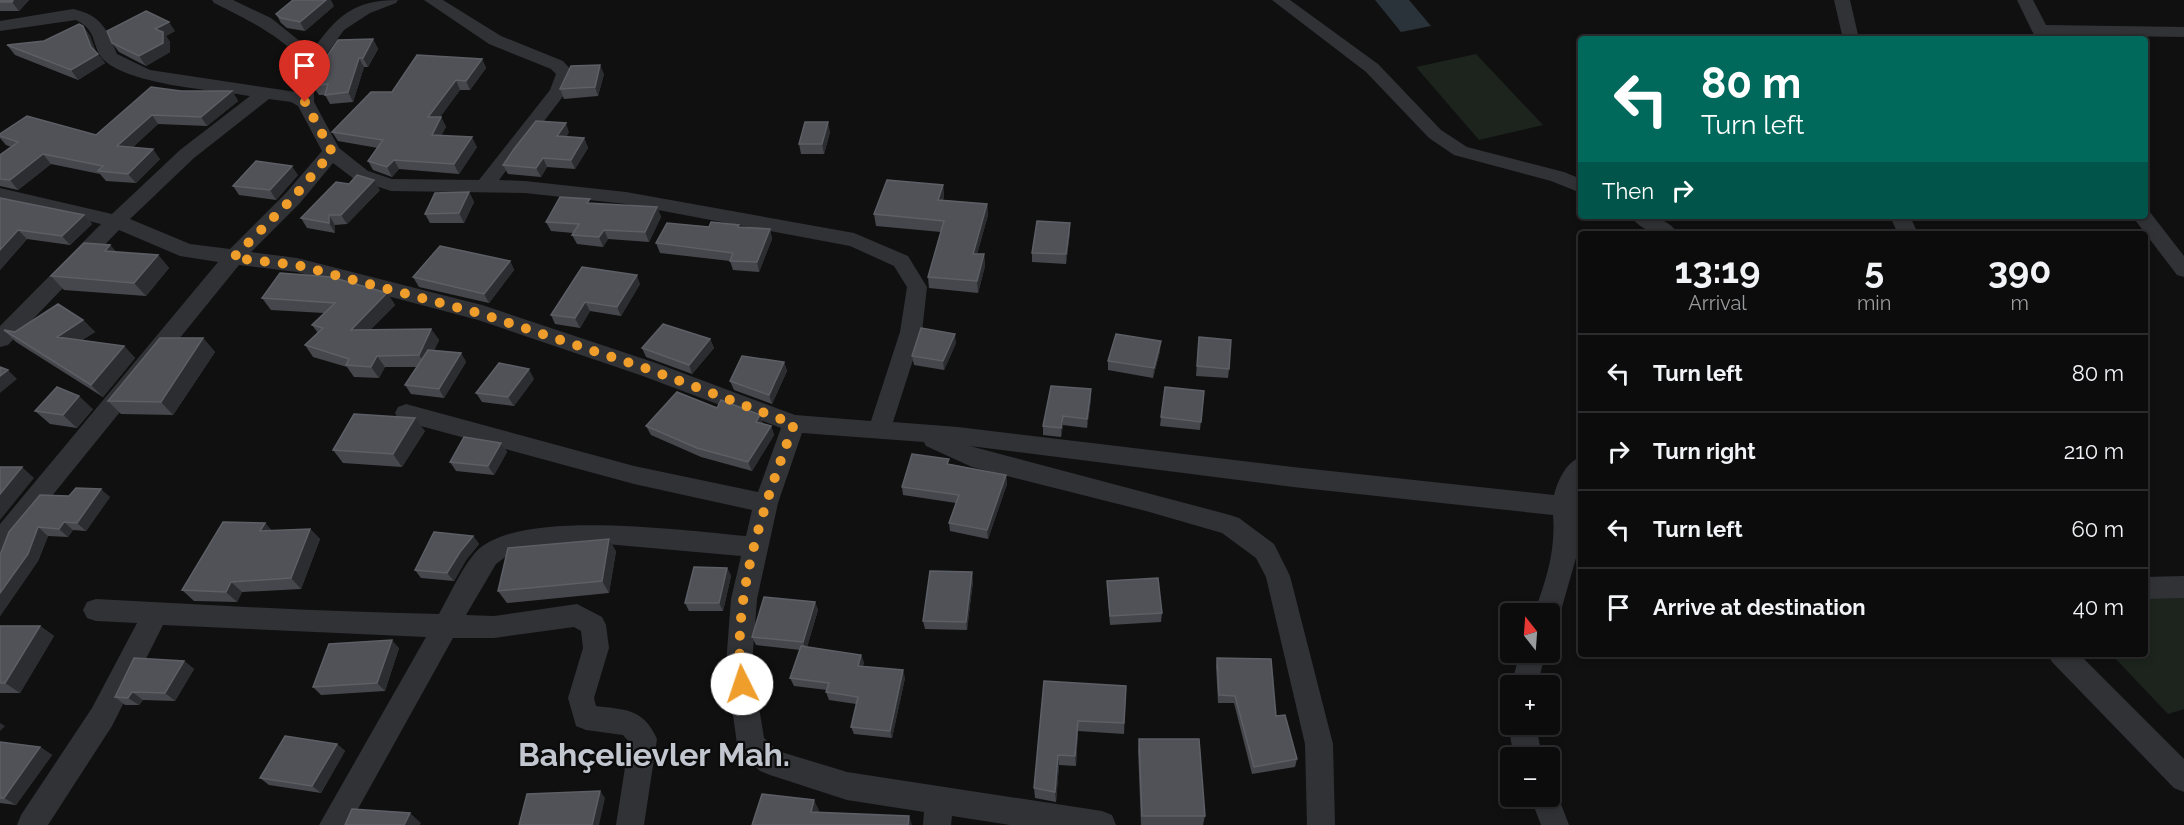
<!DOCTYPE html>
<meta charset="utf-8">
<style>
body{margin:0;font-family:Raleway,sans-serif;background:#151516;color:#f1f3f6;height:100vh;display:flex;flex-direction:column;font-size:22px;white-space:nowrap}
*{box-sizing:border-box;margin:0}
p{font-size:20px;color:#9a9b9d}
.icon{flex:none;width:33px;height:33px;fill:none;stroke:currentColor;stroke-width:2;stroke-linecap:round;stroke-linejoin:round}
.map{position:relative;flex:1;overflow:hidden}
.drawer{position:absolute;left:1578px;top:231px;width:570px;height:426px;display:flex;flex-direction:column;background:#0c0c0d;border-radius:6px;box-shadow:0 3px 9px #0003,0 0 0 2px #2c2c2e}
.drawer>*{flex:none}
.guide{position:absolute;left:1578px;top:36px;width:570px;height:183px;border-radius:6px;box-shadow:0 3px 9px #0003,0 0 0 2px #2c2c2e;background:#00695c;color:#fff;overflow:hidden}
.needle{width:39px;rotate:343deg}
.controls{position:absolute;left:1500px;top:603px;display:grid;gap:12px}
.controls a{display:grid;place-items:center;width:60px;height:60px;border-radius:6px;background:#0c0c0d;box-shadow:0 3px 9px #0003,0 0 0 2px #2c2c2e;font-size:30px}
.pin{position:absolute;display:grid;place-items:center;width:51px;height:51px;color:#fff;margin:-62px -26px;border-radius:50% 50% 50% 0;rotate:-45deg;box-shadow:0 0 6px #0007}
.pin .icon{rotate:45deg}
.me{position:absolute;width:66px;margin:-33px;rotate:356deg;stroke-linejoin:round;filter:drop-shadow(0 0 4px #0008)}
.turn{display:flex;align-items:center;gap:21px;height:126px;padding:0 24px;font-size:27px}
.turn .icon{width:78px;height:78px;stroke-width:2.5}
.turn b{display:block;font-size:42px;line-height:51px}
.then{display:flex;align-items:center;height:57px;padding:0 24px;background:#0003;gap:12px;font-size:22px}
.eta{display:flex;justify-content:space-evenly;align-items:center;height:102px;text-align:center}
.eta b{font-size:36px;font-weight:700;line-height:42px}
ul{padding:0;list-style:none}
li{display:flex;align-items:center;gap:18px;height:78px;padding:0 24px;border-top:2px solid #2c2c2e}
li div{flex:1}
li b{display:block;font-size:22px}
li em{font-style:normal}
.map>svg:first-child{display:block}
.green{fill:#1c241d}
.water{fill:#2a3339}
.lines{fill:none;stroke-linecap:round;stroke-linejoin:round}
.minor{fill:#313236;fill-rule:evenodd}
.wall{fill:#46474c}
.shaded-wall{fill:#2c2d30}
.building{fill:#505257;stroke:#5c5f65;stroke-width:1.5}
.route{stroke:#ef9d2b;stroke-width:10;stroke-dasharray:0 18}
.labels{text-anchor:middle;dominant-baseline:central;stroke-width:4.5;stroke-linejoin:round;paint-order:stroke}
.near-district-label{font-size:32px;font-weight:bold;fill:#c2c6ce;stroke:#0b0b0c}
</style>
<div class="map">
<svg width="2184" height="825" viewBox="0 0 2184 825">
<rect width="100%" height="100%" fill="#101011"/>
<path class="green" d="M1476,54L1543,125L1479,140L1416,67Z
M2145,593L2184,594V709L2168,714L2111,654H2145Z"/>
<path class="water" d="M1375,0H1409L1431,26L1401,32Z"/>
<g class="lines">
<path class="minor" d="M212,0H233L271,18L312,51C337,16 353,0 398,0L396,3L370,13L344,30L318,66L314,84V102L339,148L368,171L392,179L479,180L550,90L556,74L551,69L489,44L424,0H443L501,36L563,61L574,73L564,95L499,180L525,181L626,192L854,233L908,256L927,287L922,332L893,422L958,427L1293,467L1554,495C1558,480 1566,462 1581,457V485L1577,507L1578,551L1560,614L1556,622L1550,624V614H1534C1546,580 1556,551 1553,515L1293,487L970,446L1230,515L1239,518L1274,544L1290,576L1333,744L1335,825H1307L1305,744L1266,577L1256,558L1222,533L1146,511L972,467L926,446L924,442L802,433L778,503L757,599L752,664L764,738L778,751L847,772L1102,811L1112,815L1116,825H1010L952,816L951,825H923L924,812L847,800L770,775L760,771L741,753L737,744L726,664L731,599L741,556L606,544L523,551L508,555L496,564L466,615L494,616L577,604L602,617L606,625L609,648L594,698L596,706C626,710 643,708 657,739L644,825H616L629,742L623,735L586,730L576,726L568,698L583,648L581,631L574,627L494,638H453L349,825H319L426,637L163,625L112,726L48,825H17L21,815L92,708L137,623L96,621L87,618L83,610L87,602L96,599C210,605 324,612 439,614C450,595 464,562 480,548C526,509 686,531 746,536L752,510L634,484L406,422L398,419L395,413L398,407L406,404L634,466L758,492L781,428L640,375L478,320L297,272L239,265L9,549L0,552V524L218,262L180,256L119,230L8,345L0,347V326L101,224L0,200V188L112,214L180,150L250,96C214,90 130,85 104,60C91,48 99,31 76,20L0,31V21L73,9C101,15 107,29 117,54L150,70L296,92C296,83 301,73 300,64C296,42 234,13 214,3ZM269,99L291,102L298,106L322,151L286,193L230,249L190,244L130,219L194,158ZM333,163L354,179L391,191L525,193L626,204L850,246L894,266L907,287L900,332L871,421L795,415L656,363L482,305L297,258L251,252L300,203Z
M1272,0H1290L1378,64L1441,130L1467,147L1564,172L1581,179V193L1551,181L1454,155L1429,138L1366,72Z
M1834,0H1850L1859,39H1843Z
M2017,0H2033L2046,25L2184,27V37L2051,35L2052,39H2036Z
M2145,210L2149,211L2184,256V277L2177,275L2132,216H2145Z
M1631,216C1649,216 1668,217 1678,234C1660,234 1642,233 1631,216Z
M1890,216H1910L1918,234H1898Z
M2184,576V598L2145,599V577Z
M1520,652H1546L1537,686H1511Z
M2048,654H2079L2184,759V792L2174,788L2052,662Z
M1510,719V724H1536L1542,758H1514L1508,724Z
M1550,784L1554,786L1569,825H1541L1530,796H1550Z"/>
</g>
<path class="wall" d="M0,0H29L19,11H0Z
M334,6L305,31L287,28L281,23L276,14Z
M83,26L90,36L96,52L105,63L78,80L15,55L7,45L44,41Z
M175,31L166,36L170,42V52L146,66L119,52L112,43Z
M373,39L378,49L368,67H364L353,102L330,104L325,95H319L313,86Z
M482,59L486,68L470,90H460L440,117H441L446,127L441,135L477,147L459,174L399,169L392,177L373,170L368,161L378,148L338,141L332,132L392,92Z
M604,74L598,96L564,99L560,89Z
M181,91H232L238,101L207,126L158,124L133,147L160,159L136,183L106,181L100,174L51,164L18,190L0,186V155L11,147L6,145L0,138V134L96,135Z
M569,132L566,137L584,138L588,148L575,169L547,167L541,177L508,174L503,165Z
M830,132L824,154H801L799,144Z
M298,175L276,200L239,195L233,186Z
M943,185L944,197L943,200L987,204L988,215L977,254H984L985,266L978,293L929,288L928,277L941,232L876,226L874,214Z
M380,190L347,224L335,225V233L307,228L301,218Z
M469,192L474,202L464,223H430L425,214Z
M0,198L84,215L92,224L70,245L27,239L0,270Z
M592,204L657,207L661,217L649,242L608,239L603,247L577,244L572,235L573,233L551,231L546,222Z
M740,227L770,229L772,239L759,272L733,270L730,261L660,253L656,243Z
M1070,232L1066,264L1032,262V253Z
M110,245L116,252L158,255L169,268L146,296L64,290L51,276Z
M510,261L514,270L489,303L419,287L413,277Z
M582,267L640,284L621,316L590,311L580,328L555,324L551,315Z
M387,293L395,305L371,329H431L439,340L434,350L461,353L466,362L444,398L411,394L405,385L417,367H385L379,378L354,377L347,367L313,357L305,345L318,333L312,325L324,313L271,310L262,298Z
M83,320L95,332L82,340L124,346L135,358L103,397L16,342L4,330L15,332Z
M1199,337L1229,369L1228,378L1196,376Z
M203,338L215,352L173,415L121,414L108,401Z
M710,339L714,348L692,374L646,357L642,348Z
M956,343L944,370L914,365L912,356Z
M1160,351L1153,378L1108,370V361Z
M784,362L787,371L772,404L734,390L730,381Z
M534,379L514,406L482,402L476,393Z
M1204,391L1200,430L1160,426L1161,417Z
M1091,399L1087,428L1063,425L1061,437L1043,435V426Z
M717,408L760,415L763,424L771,426L774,435L752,471L701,457L651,435L646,426Z
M93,409L77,428L50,424L35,411Z
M425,431L402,467L343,463L333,450Z
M501,443L507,452L494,475L456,471L450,462Z
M950,464L1006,475L1007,484L988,539L950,531L949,523L956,503L903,495L902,487Z
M110,497L86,531L73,530L68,537L48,536L38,561L0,616V555L9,532Z
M265,523L272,531L310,529L320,539L301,589L242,592L237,602L194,601L182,590Z
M473,536L479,544L466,560L454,581L421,578L415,570Z
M616,551L609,593L507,603L498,591Z
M727,568L731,576L723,611H689L685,603Z
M973,581L967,630L925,629L923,621Z
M1107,581L1162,613L1161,622L1110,625Z
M815,602L818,610L807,647L861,655L864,663L862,667L905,678L892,738L854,734L851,727L856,704L829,700L826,692L827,690L794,686L790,678L800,650L756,645L752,637Z
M0,626H40L54,636L20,693H0Z
M399,648L385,691L321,695L313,687Z
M1217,658L1297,759L1295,767L1252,774L1234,703H1218L1216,666Z
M184,661L194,669L175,701L143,700L139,705H125L115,697Z
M1044,681L1126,686L1124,734L1078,731L1076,766L1059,765L1056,802L1035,798L1034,788Z
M1139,739L1205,816L1203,825H1141L1138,750Z
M0,742L40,747L52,755L16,805L0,803Z
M337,744L345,751L321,793L269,785L260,778Z"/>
<path class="shaded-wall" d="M13,0H29L19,11L12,2Z
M326,0H331L334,6L305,31L300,22Z
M169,22L175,31L166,36L170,42V52L146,66L139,56L155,29Z
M83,26L90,36L97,55L98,54L105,63L78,80L71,70L91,47Z
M373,39L378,49L368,67L363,58Z
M359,58L364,67L353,102L348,92Z
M482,59L486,68L470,90L466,81Z
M600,65L604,74L598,96L595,87Z
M456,80L460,90L433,127L428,117Z
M232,91L238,101L207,126L201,117Z
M152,115L158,124L124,155L117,146Z
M441,117L446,127L437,144L432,135Z
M828,122L830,132L824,154L822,144Z
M566,123L569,132L561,146L557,136Z
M472,137L477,147L459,174L454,164Z
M584,138L588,148L575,169L571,160Z
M153,149L160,159L136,183L128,174Z
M43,154L51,164L18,190L10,180Z
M543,158L547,167L541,177L536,168Z
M394,160L399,169L392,177L387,167Z
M292,166L298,175L276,200L270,190Z
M374,180L380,190L347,224L341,215Z
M943,185L944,197L939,211L938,200Z
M469,192L474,202L464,223L459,213Z
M987,204L988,215L974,265L973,254Z
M657,207L661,217L649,242L645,232Z
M84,215L92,224L70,245L62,236Z
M329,215L335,225V233L329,223Z
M1070,223V232L1066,264V254Z
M770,229L772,239L759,272L757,262Z
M18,230L27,239L0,270V250Z
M604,230L608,239L603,247L599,237Z
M110,245L122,259L105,251Z
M984,254L985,266L978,293L977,281Z
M158,255L169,268L146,296L134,283Z
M510,261L514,270L489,303L484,294Z
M637,275L640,284L621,316L617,307Z
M387,293L395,305L359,341L351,330Z
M585,302L590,311L580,328L575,318Z
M83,320L95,332L69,349L57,337Z
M431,329L439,340L427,367L419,355Z
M955,334L956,343L944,370L943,361Z
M203,338L215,352L173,415L161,402Z
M710,339L714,348L692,374L689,365Z
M1161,341L1160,351L1153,378L1154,368Z
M124,346L135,358L103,397L91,385Z
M461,353L466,362L444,398L439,389Z
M377,356L385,367L379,378L371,367Z
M784,362L787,371L772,404L769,395Z
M529,369L534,379L514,406L508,397Z
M8,370L17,379L0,393V376Z
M1091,389V399L1087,428V419Z
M79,396L93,409L77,428L63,415Z
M760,415L763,424L759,431L756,422Z
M1063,416V425L1061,437V428Z
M415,418L425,431L402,467L393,454Z
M771,426L774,435L752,471L748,462Z
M501,443L507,452L494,475L488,466Z
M22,467L34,478L0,520V494Z
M1006,475L1007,484L988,539L987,530Z
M101,489L110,497L86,531L77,523Z
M64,522L73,530L68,537L59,529Z
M265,523L275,534L260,531Z
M38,527L48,536L38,561L0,616V593Z
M310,529L320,539L301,589L291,578Z
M473,536L479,544L466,560L454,581L447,573L460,552Z
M609,539L616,551L609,593L602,581Z
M727,568L731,576L723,611L719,603Z
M972,572L973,581L967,630L966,622Z
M231,582L242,592L237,602L226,592Z
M815,602L818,610L806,650L803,642Z
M40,626L54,636L20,693L5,683Z
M392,640L399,648L385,691L377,683Z
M861,655L864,663L860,674L858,666Z
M184,661L194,669L175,701L165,693Z
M903,670L905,678L892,738L890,731Z
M132,692L143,700L139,705L128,698Z
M1078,721V731L1076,766L1075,756Z
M0,723L5,726L0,731Z
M337,744L345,751L321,793L312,786Z
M40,747L52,755L16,805L4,798Z
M1058,755L1059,765L1056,802L1055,792Z
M600,791L605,798L599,825H592Z
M814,800L819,810L816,821L811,812Z
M410,813L421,823L420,825H404Z
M909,816L912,825H908Z"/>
<path class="building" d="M0,0H13L12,2H0Z
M293,0H326L300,22L281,18L276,14Z
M146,11L169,22L155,29L163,32V43L139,56L112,43L107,31Z
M79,24L83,26L91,47L98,54L71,70L7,45L44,41Z
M373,39L363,58H359L348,92L325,95L328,84L313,86L320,66L338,40Z
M417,55L482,59L466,81L456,80L428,117H441L432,135L472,137L454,164L394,160L387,167L368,161L383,140L332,132L371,92H392Z
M600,65L595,87L560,89L571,66Z
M151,87L181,91H232L201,117L152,115L117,146L153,149L128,174L98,171L103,166L43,154L10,180L0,179V155L18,142L0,136V134L27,116L96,135Z
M536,121L566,123L557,136L584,138L571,160L543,158L536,168L503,165L514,149Z
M805,122H828L822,144H799Z
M256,161L292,166L270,190L233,186Z
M357,175L374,180L341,215H329V223L301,218L336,182L349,184Z
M887,180L943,185L938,200L987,204L973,254H984L977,281L928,277L944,221L874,214Z
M469,192L459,213L425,214L435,193Z
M560,197L590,199L587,203L657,207L645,232L604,230L599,237L572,235L579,224L546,222Z
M0,198L84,215L62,236L18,230L0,250Z
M1037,221L1070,223L1066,254L1032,253Z
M711,222L739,225L738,227L770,229L757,262L730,261L733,253L656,243L667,223L709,227Z
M84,243L110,245L105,251L158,255L134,283L51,276Z
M440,246L510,261L484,294L413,277Z
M582,267L637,275L617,307L585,302L575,318L551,315Z
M280,273L331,277L387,293L351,330L431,329L419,355L377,356L371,367L346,365L349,359L305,345L323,328L312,325L335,303L262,298Z
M58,304L83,320L57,337L124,346L91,385L4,330L15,332Z
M663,324L710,339L689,365L642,348Z
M921,328L955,334L943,361L912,356Z
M1116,334L1161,341L1154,368L1108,361Z
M1199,337L1231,340L1229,369L1197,366Z
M160,338H203L161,402L108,401Z
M428,350L461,353L439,389L405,385Z
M742,356L784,362L769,395L730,381Z
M499,363L529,369L508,397L476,393Z
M0,367L8,370L0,376Z
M1051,386L1091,389L1087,419L1063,416L1061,428L1043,426Z
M57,387L79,396L63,415L35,411Z
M1165,387L1204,391L1201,422L1161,417Z
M677,392L717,408L721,400L760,415L756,422L771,426L748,462L697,448L646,426Z
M354,414L415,418L393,454L333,450Z
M464,437L501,443L488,466L450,462Z
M912,454L949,459L947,464L1006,475L987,530L949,523L959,495L902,487Z
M0,467H22L0,494Z
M76,488L101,489L77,523L64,522L59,529L38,527L28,554L0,593V555L9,532L40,495L69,496Z
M223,522L265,523L260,531L310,529L291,578L231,582L226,592L182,590Z
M434,532L473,536L460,552L447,573L415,570Z
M609,539L602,581L498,591L508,548Z
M694,567L727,568L719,603H685Z
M930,571L972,572L966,622L923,621Z
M1158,578L1162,613L1110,616L1107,581Z
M764,597L815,602L803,642L752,637Z
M0,626H40L5,683H0Z
M392,640L377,683L313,687L329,644Z
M801,646L861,655L858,666L903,670L890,731L851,727L858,697L826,692L829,683L790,678Z
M134,658L184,661L165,693L132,692L128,698L115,697Z
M1217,658L1271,659L1276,716L1285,715L1297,759L1254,767L1235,696L1219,695Z
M1044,681L1126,686L1124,723L1078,721L1075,756L1058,755L1055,792L1034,788Z
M285,736L337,744L312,786L260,778Z
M1139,739H1199L1205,816H1142Z
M0,742L40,747L4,798H0Z
M600,791L592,825H519L527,794Z
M762,794L814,800L811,812L909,816L908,825H752Z
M352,809L410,813L404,825H345Z"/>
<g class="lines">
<path class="route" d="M305,102L332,152L293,198L233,258L297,265L482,314L648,369L794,424C765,503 730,599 742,684"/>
</g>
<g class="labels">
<g class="near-district-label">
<text x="654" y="754">Bahçelievler Mah.</text>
</g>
</g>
</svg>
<div class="controls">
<a><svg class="needle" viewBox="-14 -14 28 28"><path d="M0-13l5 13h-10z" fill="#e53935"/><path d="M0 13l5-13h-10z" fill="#9a9b9d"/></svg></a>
<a>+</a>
<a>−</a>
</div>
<div class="pin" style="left:305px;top:102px;background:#d93025"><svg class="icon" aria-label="arrive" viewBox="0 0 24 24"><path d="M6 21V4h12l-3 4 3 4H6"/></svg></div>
<svg class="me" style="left:742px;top:684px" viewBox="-20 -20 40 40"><circle r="19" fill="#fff"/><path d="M0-13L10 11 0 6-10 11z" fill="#ef9d2b"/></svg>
<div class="guide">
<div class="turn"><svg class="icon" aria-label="left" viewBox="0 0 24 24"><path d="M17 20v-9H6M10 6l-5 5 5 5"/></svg><div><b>80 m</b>Turn left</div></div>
<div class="then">Then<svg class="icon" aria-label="right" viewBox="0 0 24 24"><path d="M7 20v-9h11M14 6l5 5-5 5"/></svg></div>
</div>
<section class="drawer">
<div class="eta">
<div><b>13:19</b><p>Arrival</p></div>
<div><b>5</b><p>min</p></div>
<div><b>390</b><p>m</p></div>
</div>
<ul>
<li><svg class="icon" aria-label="left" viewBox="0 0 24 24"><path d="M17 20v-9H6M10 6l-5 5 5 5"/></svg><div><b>Turn left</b></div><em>80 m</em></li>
<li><svg class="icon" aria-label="right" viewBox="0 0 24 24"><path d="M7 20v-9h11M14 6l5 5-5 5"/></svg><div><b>Turn right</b></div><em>210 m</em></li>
<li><svg class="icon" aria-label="left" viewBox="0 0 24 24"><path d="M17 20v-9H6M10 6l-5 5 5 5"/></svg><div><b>Turn left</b></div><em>60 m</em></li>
<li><svg class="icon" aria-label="arrive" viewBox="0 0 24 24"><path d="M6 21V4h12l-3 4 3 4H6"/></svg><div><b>Arrive at destination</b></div><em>40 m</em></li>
</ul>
</section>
</div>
